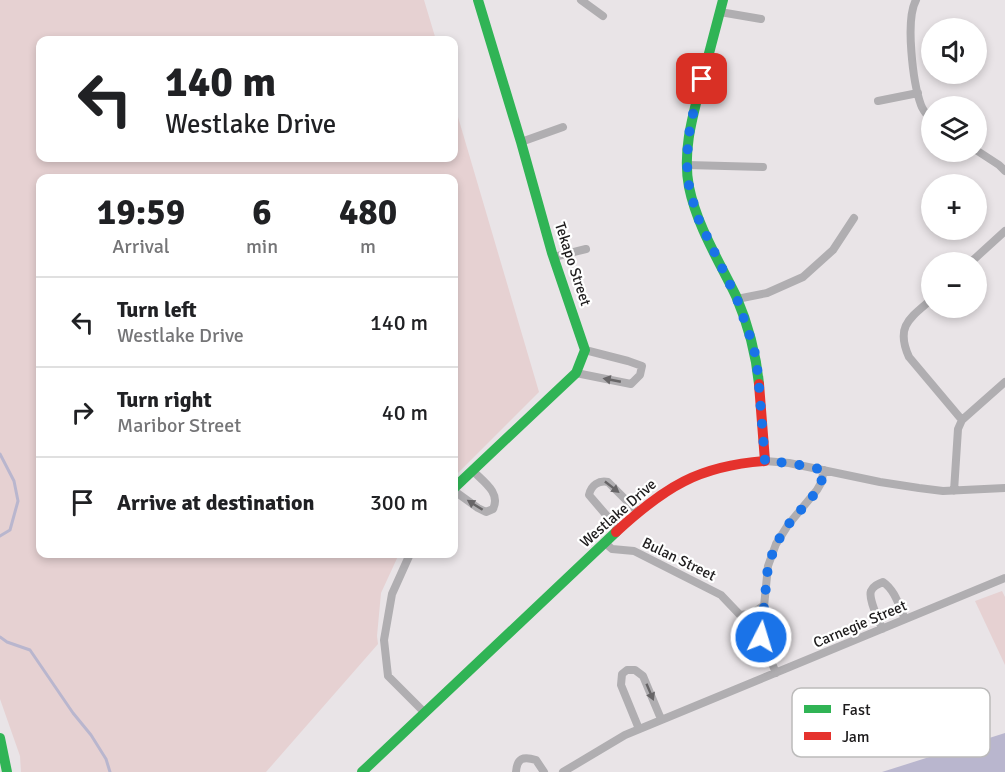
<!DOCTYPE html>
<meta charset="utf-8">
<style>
body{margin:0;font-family:Signika,sans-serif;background:#f6f6f6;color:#202124;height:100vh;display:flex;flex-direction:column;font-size:22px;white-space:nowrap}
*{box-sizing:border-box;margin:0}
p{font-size:20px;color:#757577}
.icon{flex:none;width:33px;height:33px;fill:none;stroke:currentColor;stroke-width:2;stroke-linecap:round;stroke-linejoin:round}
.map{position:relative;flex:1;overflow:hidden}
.panel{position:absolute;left:36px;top:174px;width:422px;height:384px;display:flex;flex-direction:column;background:#fff;border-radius:12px;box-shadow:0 3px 9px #0003}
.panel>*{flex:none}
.guide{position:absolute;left:36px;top:36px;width:422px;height:126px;border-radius:12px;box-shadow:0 3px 9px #0003;background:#fff;color:#202124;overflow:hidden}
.controls{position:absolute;left:921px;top:18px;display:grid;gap:12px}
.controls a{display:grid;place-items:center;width:66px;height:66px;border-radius:50%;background:#fff;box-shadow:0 3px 9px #0003;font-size:30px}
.pin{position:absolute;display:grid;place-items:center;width:51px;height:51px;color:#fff;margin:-26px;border-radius:12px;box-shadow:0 3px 9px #0006}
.me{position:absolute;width:66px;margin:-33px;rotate:5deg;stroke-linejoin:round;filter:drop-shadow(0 0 4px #0008)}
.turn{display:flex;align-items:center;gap:21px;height:126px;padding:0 30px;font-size:27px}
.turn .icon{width:78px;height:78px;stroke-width:2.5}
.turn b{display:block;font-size:42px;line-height:51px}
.eta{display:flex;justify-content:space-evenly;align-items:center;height:102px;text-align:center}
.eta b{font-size:36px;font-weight:700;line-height:42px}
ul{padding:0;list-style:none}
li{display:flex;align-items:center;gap:18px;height:90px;padding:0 30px;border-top:2px solid #e0e0e0}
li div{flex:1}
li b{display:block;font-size:22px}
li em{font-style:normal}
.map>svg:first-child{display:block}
.green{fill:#e6d1d2}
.water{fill:#b9b6ce}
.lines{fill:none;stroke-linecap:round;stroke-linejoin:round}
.stream{stroke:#b9b6ce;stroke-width:3}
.street{stroke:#b0aeb1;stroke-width:8}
.fast{stroke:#30b455;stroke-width:10}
.jam{stroke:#e5322d;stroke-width:10}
.oneway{fill:#676567}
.route{stroke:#1a73e8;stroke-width:10;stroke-dasharray:0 18}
.labels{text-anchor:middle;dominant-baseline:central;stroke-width:4.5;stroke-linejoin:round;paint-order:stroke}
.street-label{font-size:15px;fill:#1e1c1d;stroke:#fff}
.key{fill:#fff;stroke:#bcbbbb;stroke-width:1.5}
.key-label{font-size:16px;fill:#1e1c1d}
</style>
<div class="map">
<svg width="1005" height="772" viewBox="0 0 1005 772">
<rect width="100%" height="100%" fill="#e9e4e7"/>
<path class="green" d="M0,0H424L436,40H40V158H453V100L539,392L453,478V178H40V554H399L381,593L377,636L378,644L266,772H21L20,756L0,699Z
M1002,591L1005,597V665L975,601Z"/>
<path class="water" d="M1005,733V772H882Z"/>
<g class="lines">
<path class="stream" d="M0,454L14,481L18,501L10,530L0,536
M0,637L7,642L30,650L73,713L91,735L106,759L110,772"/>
<path class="street" d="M581,0L603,16
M916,0C905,20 913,83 921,105C923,111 928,116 932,121
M720,12L761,19
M878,101L918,93
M521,142L563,127
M976,150L999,165L1005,171
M687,165L763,167
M554,257L586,249
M971,262L1005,231
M737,299L767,293L803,277L833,250L854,218
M932,299C910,318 895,326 909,357L962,420
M576,373L631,384L640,375L642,366L628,361L585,350
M765,461L789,463L880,482L919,488L943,491L1005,488
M453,490L478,508L486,512L493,509C501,493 484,482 473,471
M954,491L958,429L962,420L1005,382
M619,530L589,495C591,485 599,480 608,482L638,512
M605,543L612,549L634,551L721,595L761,637
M410,554L392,594L384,640L388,676L425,713
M741,615L753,613L763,606
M882,629C879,620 868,599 871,591C873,586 878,584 883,582C895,590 899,606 905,619
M776,673L761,637L768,566L776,544L788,525L817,490L821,483L824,470
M639,729L621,685L622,674L627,670H635L643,676L661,719
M516,772C517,758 523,756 536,760L544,772
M563,772L625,735L1005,578"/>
<path class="fast" d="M723,0C716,27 709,53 702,80C693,115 682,151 689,187C697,226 719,261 736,296C748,324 756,354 759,384
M453,489L576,373L585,350L552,253L521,142L478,0
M0,738L7,772
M362,772L616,532"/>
<path class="jam" d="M616,532C665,487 698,466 765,461L759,384"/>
</g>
<defs><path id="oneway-solid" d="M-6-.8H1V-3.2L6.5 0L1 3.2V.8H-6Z" transform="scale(1.5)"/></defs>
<g class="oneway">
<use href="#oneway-solid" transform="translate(612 380) rotate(-169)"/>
<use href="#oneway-solid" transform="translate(612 487) rotate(38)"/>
<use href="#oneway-solid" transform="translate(475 505) rotate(-148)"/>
<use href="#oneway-solid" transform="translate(650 692) rotate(67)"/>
</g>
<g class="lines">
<path class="route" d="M702,79L692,118L688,140L687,165L689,186L697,216L737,299L754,348L758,374L765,461L789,463L824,470L821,483L818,490L788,525L776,544L768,566L761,637"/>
</g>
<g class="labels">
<g class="street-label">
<text transform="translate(573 264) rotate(72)">Tekapo Street</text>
<text transform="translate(618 513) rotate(-41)">Westlake Drive</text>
<text transform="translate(679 559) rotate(26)">Bulan Street</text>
<text transform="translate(860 624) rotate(-23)">Carnegie Street</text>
</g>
</g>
<rect x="792" y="688" width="198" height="69" rx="9" class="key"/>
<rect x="804" y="705" width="27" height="8" fill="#30b455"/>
<rect x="804" y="732" width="27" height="8" fill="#e5322d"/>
<g class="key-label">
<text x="842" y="715">Fast</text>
<text x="842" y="742">Jam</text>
</g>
</svg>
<div class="controls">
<a><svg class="icon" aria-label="sound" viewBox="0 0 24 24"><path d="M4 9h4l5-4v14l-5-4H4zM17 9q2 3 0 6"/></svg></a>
<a><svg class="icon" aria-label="layers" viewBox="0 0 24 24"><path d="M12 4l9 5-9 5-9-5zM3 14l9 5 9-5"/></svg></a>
<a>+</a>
<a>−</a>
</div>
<div class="pin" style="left:702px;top:79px;background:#d93025"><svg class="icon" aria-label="arrive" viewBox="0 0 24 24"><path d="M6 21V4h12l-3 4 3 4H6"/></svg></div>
<svg class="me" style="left:761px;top:637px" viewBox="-20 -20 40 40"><circle r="17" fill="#1a73e8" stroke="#fff" stroke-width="3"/><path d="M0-11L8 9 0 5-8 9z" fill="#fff"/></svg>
<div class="guide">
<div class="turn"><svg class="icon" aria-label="left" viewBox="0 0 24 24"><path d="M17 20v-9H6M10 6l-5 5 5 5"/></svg><div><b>140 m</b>Westlake Drive</div></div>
</div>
<section class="panel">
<div class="eta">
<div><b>19:59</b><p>Arrival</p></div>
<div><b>6</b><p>min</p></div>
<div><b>480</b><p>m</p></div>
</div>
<ul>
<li><svg class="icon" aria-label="left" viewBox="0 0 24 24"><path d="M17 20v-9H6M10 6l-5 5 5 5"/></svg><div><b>Turn left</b><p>Westlake Drive</p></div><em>140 m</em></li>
<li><svg class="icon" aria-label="right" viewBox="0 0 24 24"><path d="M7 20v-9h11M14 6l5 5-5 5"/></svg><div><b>Turn right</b><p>Maribor Street</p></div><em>40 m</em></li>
<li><svg class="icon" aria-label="arrive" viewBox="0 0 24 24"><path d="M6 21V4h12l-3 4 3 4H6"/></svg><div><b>Arrive at destination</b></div><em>300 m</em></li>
</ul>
</section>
</div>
